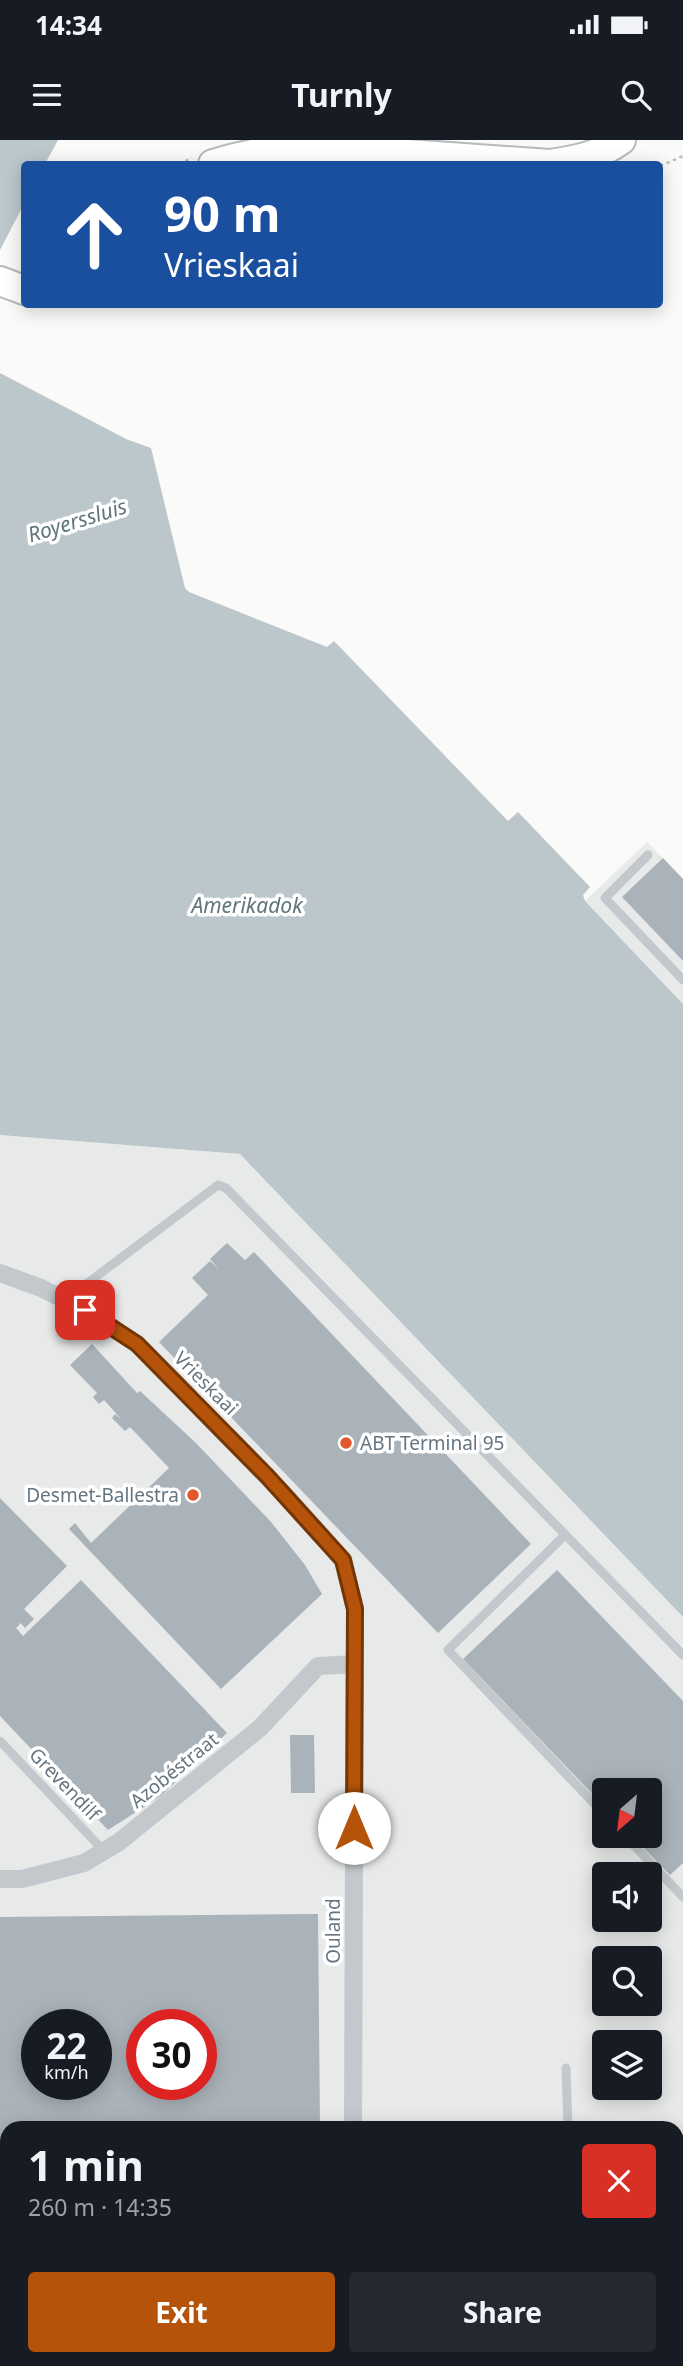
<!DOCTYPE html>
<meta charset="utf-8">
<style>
body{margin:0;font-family:"Noto Sans",sans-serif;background:#242831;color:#f1f3f6;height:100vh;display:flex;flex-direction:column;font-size:26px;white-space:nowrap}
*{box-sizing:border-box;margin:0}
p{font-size:23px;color:#9ea1a6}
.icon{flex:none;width:38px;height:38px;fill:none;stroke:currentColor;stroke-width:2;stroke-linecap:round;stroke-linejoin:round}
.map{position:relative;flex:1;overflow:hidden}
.panel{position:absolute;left:0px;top:1981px;width:684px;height:245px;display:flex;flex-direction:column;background:#171b24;border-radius:21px 21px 0 0;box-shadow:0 4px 18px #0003}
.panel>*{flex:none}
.guide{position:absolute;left:21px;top:21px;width:642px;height:147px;border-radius:7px;box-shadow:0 4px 18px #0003;background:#1a4fa0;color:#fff;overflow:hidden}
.needle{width:46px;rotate:208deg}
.tools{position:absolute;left:592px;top:1638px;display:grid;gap:14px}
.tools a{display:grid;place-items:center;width:70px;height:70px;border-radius:7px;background:#171b24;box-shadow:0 4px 18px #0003;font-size:35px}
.speed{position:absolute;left:21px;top:1869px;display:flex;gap:14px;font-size:35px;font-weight:700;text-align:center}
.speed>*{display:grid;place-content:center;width:91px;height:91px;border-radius:50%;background:#171b24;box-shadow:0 4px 18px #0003;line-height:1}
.speed small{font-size:18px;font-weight:400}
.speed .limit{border:10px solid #d22;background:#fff;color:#111}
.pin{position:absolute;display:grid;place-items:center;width:60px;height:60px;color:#fff;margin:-30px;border-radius:14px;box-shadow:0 4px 10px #0006}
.me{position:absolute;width:77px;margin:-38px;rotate:0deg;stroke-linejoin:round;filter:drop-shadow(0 0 5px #0008)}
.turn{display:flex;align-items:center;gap:24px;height:147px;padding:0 28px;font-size:32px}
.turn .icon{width:91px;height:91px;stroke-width:2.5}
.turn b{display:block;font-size:49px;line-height:60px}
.round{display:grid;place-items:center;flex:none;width:74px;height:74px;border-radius:7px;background:#242831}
.overview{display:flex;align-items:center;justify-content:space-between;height:119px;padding:0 28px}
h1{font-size:42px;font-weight:700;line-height:52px}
.primary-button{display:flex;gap:14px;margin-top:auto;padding:14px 28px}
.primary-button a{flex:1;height:80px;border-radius:7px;background:#b45309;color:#fff;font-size:28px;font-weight:700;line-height:80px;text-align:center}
.primary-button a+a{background:#242831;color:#f1f3f6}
.status{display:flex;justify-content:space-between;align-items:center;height:49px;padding:0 35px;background:#171b24;direction:ltr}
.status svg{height:19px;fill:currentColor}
header{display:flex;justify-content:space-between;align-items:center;height:91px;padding:0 28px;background:#171b24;font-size:32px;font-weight:700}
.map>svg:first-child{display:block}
.built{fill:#e8e9e9;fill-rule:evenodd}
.water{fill:#bbc7cb}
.building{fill:#aab3b9;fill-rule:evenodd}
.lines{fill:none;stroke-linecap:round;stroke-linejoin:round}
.primary-casing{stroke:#b5babe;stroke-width:32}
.path{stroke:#bbbfc2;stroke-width:2.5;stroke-dasharray:3.5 3.5;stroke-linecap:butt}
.service{stroke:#c3c8cc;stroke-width:9}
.minor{stroke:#c3c8cc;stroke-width:18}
.primary{stroke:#fff;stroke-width:28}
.route-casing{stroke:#753606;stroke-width:18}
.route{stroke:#b45309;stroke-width:12}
.poi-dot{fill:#e4572e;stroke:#fff;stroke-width:2.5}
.labels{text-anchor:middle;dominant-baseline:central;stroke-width:7;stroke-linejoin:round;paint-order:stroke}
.street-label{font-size:19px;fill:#657683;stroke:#fff}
.poi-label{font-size:19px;fill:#657683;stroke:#fff;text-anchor:start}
.water-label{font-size:21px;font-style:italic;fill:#60757c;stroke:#fff}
</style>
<div class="status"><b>14:34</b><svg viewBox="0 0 49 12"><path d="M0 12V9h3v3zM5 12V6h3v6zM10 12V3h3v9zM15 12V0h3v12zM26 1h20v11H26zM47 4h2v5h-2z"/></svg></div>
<header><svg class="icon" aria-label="menu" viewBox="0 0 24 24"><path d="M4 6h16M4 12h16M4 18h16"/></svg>Turnly<svg class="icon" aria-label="search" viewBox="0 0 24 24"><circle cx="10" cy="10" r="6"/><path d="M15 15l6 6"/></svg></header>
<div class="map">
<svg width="683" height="2226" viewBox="0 0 683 2226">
<rect width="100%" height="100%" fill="#fafaf8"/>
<path class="built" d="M647,702L683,739V864L585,761Z
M0,995L240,1014L683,1477V2226H0ZM604,1650H649V1696H604ZM604,1734H649V1780H604ZM604,1818H649V1864H604ZM37,1885H96V1944H37ZM142,1885H201V1944H142ZM604,1902H649V1948H604ZM7,1988H677V2219H7Z"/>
<path class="water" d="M0,0H58L45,24H24V64L0,110Z
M0,233L126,299L151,308L185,448L189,452L327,507L334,501L508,681L518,672L590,747L583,755L585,761L683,864V1477L240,1014L0,995Z"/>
<path class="building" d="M663,718L683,739V821L622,757Z
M227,1103L245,1120L254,1112L531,1404L438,1493L159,1202L208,1155L192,1138L210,1121L219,1129L210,1119Z
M92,1204L137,1253L140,1251L196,1303L271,1382L305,1425L322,1454L221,1549L69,1389L75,1383L91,1403L169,1328L130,1287L125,1291L112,1278L115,1274L122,1280L104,1260L99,1264L93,1257L97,1253L70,1225Z
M0,1358L67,1426L24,1469L34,1479L25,1488L21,1483L16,1488L23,1496L81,1440L227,1593L161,1656L108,1690L0,1576Z
M557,1430L683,1561V1723L670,1735L632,1696H649V1650H604V1666L463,1519Z
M290,1595H314L315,1653H291Z
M318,1774L320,1988H7V2062H0V1777ZM37,1885H96V1944H37ZM142,1885H201V1944H142Z
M0,2119H7V2219H323V2226H0Z"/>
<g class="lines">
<g class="primary-casing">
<path id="primary" d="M213,24C245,14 275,9 309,7L550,24C576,20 599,16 621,0
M0,141L24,150"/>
</g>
<path class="path" d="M179,24L192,18
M660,26L683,16"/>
<path class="service" d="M648,715L605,758L683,840
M65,1160L218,1045L226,1048L683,1515
M565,1395L448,1510L604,1674
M0,1601L104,1711
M625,1696L683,1757
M566,1928L568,1988
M677,2105L683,2111
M565,2226L566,2219"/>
<path class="minor" d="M0,1133L41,1148L85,1170L137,1204L285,1355L343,1420L355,1469L353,1988
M0,1739H22L84,1723L119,1702L260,1588L318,1526L355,1524
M354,2219V2226"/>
<use href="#primary" class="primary"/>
</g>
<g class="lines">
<g class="route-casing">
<path id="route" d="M85,1170L137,1204L267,1336L343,1420L355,1469L354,1688"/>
</g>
<use href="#route" class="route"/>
</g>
<g class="poi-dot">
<circle cx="346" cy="1303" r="7"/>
<circle cx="193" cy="1355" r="7"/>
</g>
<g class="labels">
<g class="street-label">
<text transform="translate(206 1243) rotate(45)">Vrieskaai</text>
<text transform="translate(174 1630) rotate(-39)">Azobéstraat</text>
<text transform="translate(65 1644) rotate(46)">Grevendilf</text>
<text transform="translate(333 1791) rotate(-90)">Ouland</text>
</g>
<g class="poi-label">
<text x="360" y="1303">ABT Terminal 95</text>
<text x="179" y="1355" text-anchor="end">Desmet-Ballestra</text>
</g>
<g class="water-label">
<text transform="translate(77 380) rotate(-17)">Royerssluis</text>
<text x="247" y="765">Amerikadok</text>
</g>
</g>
</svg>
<div class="tools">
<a><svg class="needle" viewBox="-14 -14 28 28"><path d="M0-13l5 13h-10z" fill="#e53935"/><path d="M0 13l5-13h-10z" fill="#9ea1a6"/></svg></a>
<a><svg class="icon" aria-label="sound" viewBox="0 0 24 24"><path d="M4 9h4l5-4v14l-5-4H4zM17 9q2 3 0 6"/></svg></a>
<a><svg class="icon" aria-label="search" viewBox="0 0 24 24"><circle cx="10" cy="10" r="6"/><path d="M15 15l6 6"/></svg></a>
<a><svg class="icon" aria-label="layers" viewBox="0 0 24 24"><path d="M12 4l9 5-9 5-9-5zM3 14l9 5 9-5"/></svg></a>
</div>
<div class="speed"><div>22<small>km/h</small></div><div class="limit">30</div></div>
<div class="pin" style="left:85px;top:1170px;background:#d93025"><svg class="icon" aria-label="arrive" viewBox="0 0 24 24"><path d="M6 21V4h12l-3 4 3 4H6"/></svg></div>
<svg class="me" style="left:354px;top:1688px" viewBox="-20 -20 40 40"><circle r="19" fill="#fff"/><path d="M0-13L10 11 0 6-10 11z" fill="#b45309"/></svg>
<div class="guide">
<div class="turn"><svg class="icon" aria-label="ahead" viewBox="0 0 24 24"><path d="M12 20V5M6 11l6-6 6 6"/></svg><div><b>90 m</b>Vrieskaai</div></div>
</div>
<section class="panel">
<div class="overview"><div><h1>1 min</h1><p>260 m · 14:35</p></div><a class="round" style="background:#d93025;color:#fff"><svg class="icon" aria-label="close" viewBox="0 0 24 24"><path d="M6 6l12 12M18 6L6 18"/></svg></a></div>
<div class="primary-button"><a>Exit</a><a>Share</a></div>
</section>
</div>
